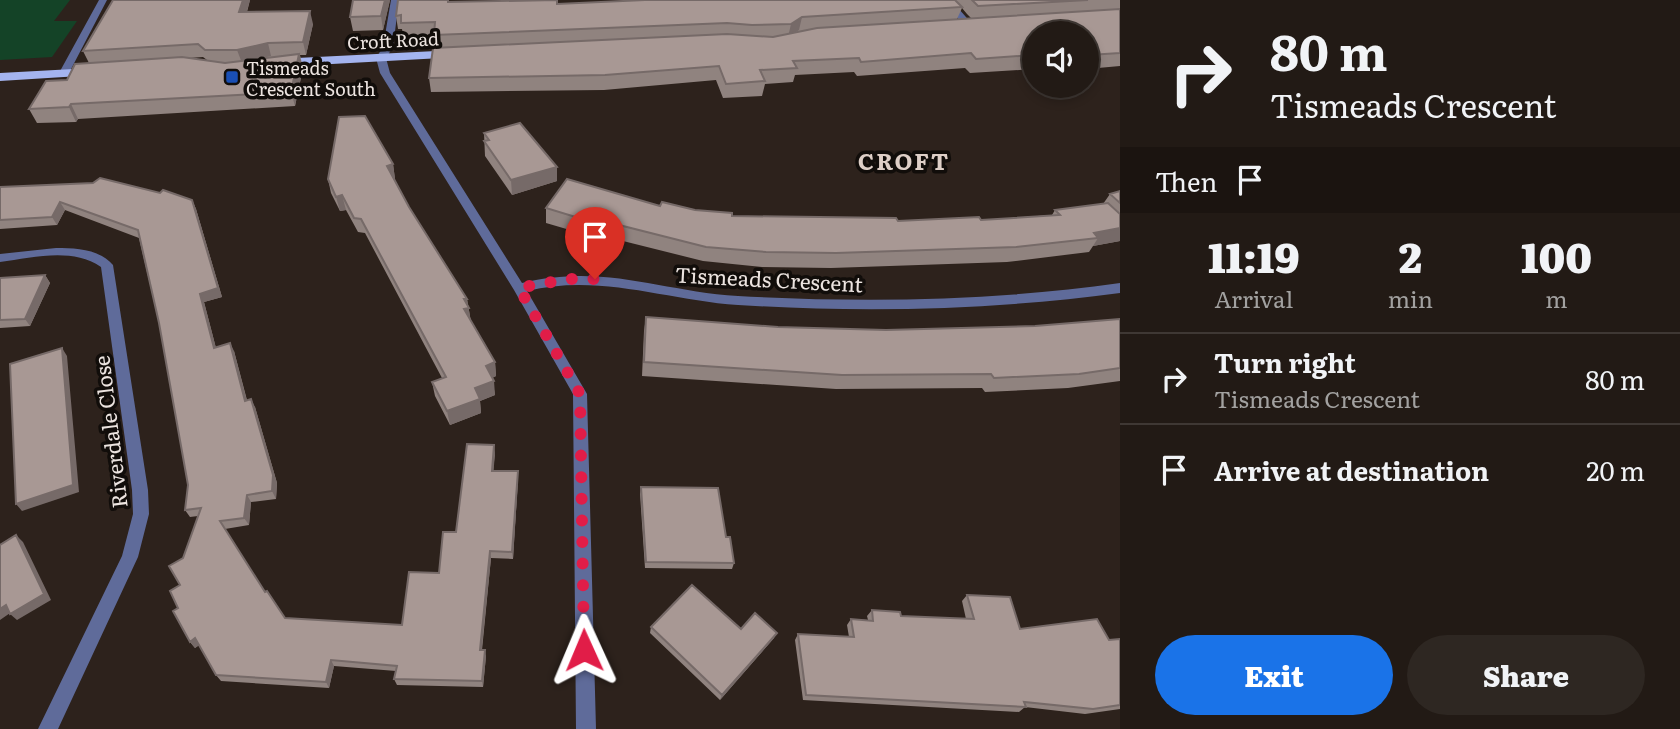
<!DOCTYPE html>
<style>
body{margin:0;font-family:Literata,serif;background:#2e2722;color:#f1f3f6;height:100vh;display:flex;flex-direction:column;font-size:26px;white-space:nowrap}
*{box-sizing:border-box;margin:0}
p{font-size:23px;color:#a2a1a0}
.icon{flex:none;width:38px;height:38px;fill:none;stroke:currentColor;stroke-width:2;stroke-linecap:round;stroke-linejoin:round}
.map{position:relative;flex:1;overflow:hidden}
.sheet{display:flex;flex-direction:column;background:#221a15;width:560px}
.sheet>*{flex:none}
.guide{background:#221a15;color:#f1f3f6;overflow:hidden}
.tools{position:absolute;left:1022px;top:21px;display:grid;gap:14px}
.tools a{display:grid;place-items:center;width:77px;height:77px;border-radius:50%;background:#221a15;box-shadow:0 4px 10px #0003,0 0 0 2px #3f3834;font-size:35px}
.pin{position:absolute;display:grid;place-items:center;width:60px;height:60px;color:#fff;margin:-72px -30px;border-radius:50% 50% 50% 0;rotate:-45deg;box-shadow:0 0 7px #0007}
.pin .icon{rotate:45deg}
.me{position:absolute;width:77px;margin:-38px;rotate:359deg;stroke-linejoin:round;filter:drop-shadow(0 0 5px #0008)}
.turn{display:flex;align-items:center;gap:24px;height:147px;padding:0 35px;font-size:32px}
.turn .icon{width:91px;height:91px;stroke-width:2.5}
.turn b{display:block;font-size:49px;line-height:60px}
.then{display:flex;align-items:center;height:66px;padding:0 35px;background:#0003;gap:14px;font-size:26px}
.eta{display:flex;justify-content:space-evenly;align-items:center;height:119px;text-align:center}
.eta b{font-size:42px;font-weight:800;line-height:49px}
.button{display:flex;gap:14px;margin-top:auto;padding:14px 35px}
.button a{flex:1;height:80px;border-radius:42px;background:#1a73e8;color:#fff;font-size:28px;font-weight:800;line-height:80px;text-align:center}
.button a+a{background:#2e2722;color:#f1f3f6}
ul{padding:0;list-style:none}
li{display:flex;align-items:center;gap:21px;height:91px;padding:0 35px;border-top:2px solid #3f3834}
li div{flex:1}
li b{display:block;font-size:26px}
li em{font-style:normal}
main{display:flex;flex:1;min-height:0}
.map>svg:first-child{display:block}
.green{fill:#144327}
.lines{fill:none;stroke-linecap:round;stroke-linejoin:round}
.street{fill:#5f6b9a;fill-rule:evenodd}
.primary{fill:#a4b4ef;fill-rule:evenodd}
.wall{fill:#90837f;fill-rule:evenodd}
.shaded-wall{fill:#766a68}
.building{fill:#a89894;stroke:#766a68;stroke-width:2}
.route{stroke:#e11d48;stroke-width:12;stroke-dasharray:0 21.6}
.transit-dot{fill:#1a4fb4;stroke:#110d0a;stroke-width:2.5}
.labels{text-anchor:middle;dominant-baseline:central;stroke-width:7;stroke-linejoin:round;paint-order:stroke}
.far-street-label{font-size:18px;fill:#ece4e0;stroke:#110d0a}
.far-poi-label{font-size:18px;fill:#ece4e0;stroke:#110d0a;text-anchor:start}
.street-label{font-size:21px;fill:#ece4e0;stroke:#110d0a}
.far-district-label{font-size:23px;font-weight:bold;letter-spacing:2px;fill:#decfc7;stroke:#110d0a}
</style>
<main>
<div class="map">
<svg width="1120" height="729" viewBox="0 0 1120 729">
<rect width="100%" height="100%" fill="#2d221c"/>
<path class="green" d="M0,0H70L54,21H77L52,57L0,60Z"/>
<g class="lines">
<path class="street" d="M99,0H107L69,73L61,75L59,73Z
M391,0H399L393,47L386,58L390,73L522,283C603,263 660,291 738,296C866,303 993,301 1120,283V293C993,310 866,313 738,305C666,300 599,273 527,291L587,394L596,729H576L573,394L514,290L380,73L376,58L383,47Z
M942,0H951L973,25V29H967Z
M56,248C76,248 99,249 113,265L148,490L149,514L138,557L58,729H38L122,556L133,514L132,490L101,267C71,247 33,258 0,262V254Z"/>
<path class="primary" d="M456,50L460,51V57L277,67L271,63L277,59Z
M92,68L98,72L96,75L0,81V73Z"/>
</g>
<path class="wall" d="M250,0L247,12L313,24L306,55H300L303,68L295,106L78,119L76,122L37,123L29,109L89,63L83,51ZM203,57L207,60L189,58Z
M390,0L383,30L353,31L350,17Z
M645,0H1120V66L1087,69V33H1034V69L970,73L965,68L857,76L854,72L795,75L793,82L765,84L762,96L723,98L716,80L604,90L431,92L429,78L436,48L434,36L403,37L402,29H398L396,16L449,2L557,4ZM962,8L967,14L971,18L957,19Z
M484,133L557,181L512,195L485,156Z
M393,164L395,179H394L409,207L467,299L471,322L495,362L496,376L492,378L495,395L480,401L481,413L450,425L435,396L432,382L442,378L365,233L358,232L346,210L340,211L331,193L328,179Z
M0,187L192,200L196,209L222,297L204,302L216,348L234,351L247,400L255,407L277,483L276,499L251,502L249,525L225,529L265,592L285,618L402,625L439,573L456,532L495,453L493,471H518V479L513,559L491,558L482,650L486,656L483,687L397,685L394,679L396,671L334,666L329,688L221,681L216,675L199,645L195,648L190,642L178,608L183,558L198,516L190,517L185,510L188,485L159,323L139,238L65,210L57,225L0,229Z
M1120,191V241L1093,246L1089,252L1007,262L831,268L762,267L703,261L607,237L604,240L546,223V208L660,206L695,210L732,216L898,221L981,220L1052,215L1055,210L1103,204L1110,194Z
M45,275L50,283L30,326L0,328V278Z
M646,317L778,327L886,330L1035,326L1120,319V381L1068,388L985,392L982,388L836,389L642,376L644,331Z
M641,487L726,537L734,563L732,569L645,568L640,494Z
M967,595L1020,629L1109,640L1120,639V709L1085,714L1025,707L1019,712L803,700L795,640L798,634L849,637L847,625L851,619L868,620L867,616L872,610L901,616L966,619L962,601Z
M651,627L741,629L774,638L720,700L650,633Z"/>
<path class="shaded-wall" d="M243,0H250L243,25L239,12Z
M385,0H390L383,30L381,16Z
M310,11L313,24L306,55L303,42Z
M802,17L799,30L788,37L791,24Z
M268,43L271,56L242,63L237,50Z
M299,54L303,68L295,106L291,92Z
M71,104L78,119L76,122L69,107Z
M393,164L395,179L390,180L387,166Z
M557,167V181L512,195L511,180Z
M342,195L346,210L340,211L336,197Z
M192,200L196,209L222,297L204,302L218,356L214,348L200,294Z
M60,202L65,210L57,225L52,217Z
M607,222V237L604,240L605,226Z
M1120,228V241L1093,246L1098,238L1094,233Z
M45,275L50,283L30,326L25,319Z
M464,299H467L471,322L464,309Z
M230,343L234,351L249,409L245,401Z
M62,348L67,356L79,492L22,511L16,504Z
M495,362L496,376L487,380L486,366Z
M494,381L495,395L480,401L481,413L450,425L447,411L475,388Z
M251,399L255,407L277,483L276,499L272,491Z
M494,445L495,453L493,478L492,471Z
M518,471V479L513,559L512,552Z
M247,495L251,502L249,525L244,518Z
M16,535L23,542L51,600L17,620L10,614Z
M490,551L491,558L481,656L480,650Z
M6,605L13,611L0,620V609Z
M777,633L774,638L720,700L722,695Z
M195,638L201,644L195,648L190,642Z
M485,650L486,656L483,687L482,681Z
M331,660L334,666L329,688L326,682Z"/>
<path class="building" d="M113,0H243L239,12L310,11L303,42L268,43L237,50H205L198,44L83,51Z
M353,0H385L381,16L350,17Z
M398,0H448V2L557,0V4L645,0H955L962,7L802,17L791,24L752,25L727,23L434,35L435,22L401,23V15L396,16Z
M972,0H1088L978,6Z
M1120,9V53L1089,55L1087,53V33H1034V55L976,59L971,53L861,62L859,58L793,61L797,68L760,70L765,81L726,84L719,66L605,75L429,78L433,48L727,34L773,37L817,28Z
M299,54L291,92L71,104L69,107L29,109L46,81L67,80L75,64L182,57L225,63Z
M365,116L393,164L387,166L409,207L467,299H464L469,308L464,309L495,362L486,366L494,381L475,388L480,399L447,411L432,382L446,377L361,219L354,218L342,195L336,197L328,179L339,117Z
M520,123L557,167L511,180L484,141L489,140L484,133Z
M100,178L160,193L163,190L192,200L218,288L200,294L214,348L230,343L245,401L251,399L273,475L272,491L247,495L244,518L220,521L265,592L267,591L285,618L402,625L409,572L439,573L443,532H456L467,444L494,445L492,471H518L512,552L490,551L480,650H485L482,681L394,679L397,666L331,660L326,682L216,675L195,638L190,642L173,611L178,608L170,591L180,585L169,566L183,558L201,508L185,510L188,485L159,323L138,230L60,202L52,217L0,220V187L93,183Z
M567,179L660,206L662,202L695,210L732,213V216L896,218L898,221L979,217L981,220L1060,215L1055,210L1108,203L1120,214V228L1094,233L1098,238L1016,247L836,253L766,252L706,247L607,222L605,226L546,208Z
M1120,191V203L1110,194Z
M45,275L25,319L0,320V278Z
M646,317L778,327L886,330L1035,326L1120,319V368L1079,374L994,378L991,374L842,375L644,362Z
M62,348L73,485L16,504L10,364Z
M641,487L718,488L726,537H730L734,563L646,562Z
M16,535L44,594L10,614L6,605L0,609V545Z
M692,585L741,629L755,613L777,633L722,695L651,627Z
M967,595L1010,597L1020,629L1097,619L1109,640L1120,639V705L1093,709L1024,702L1026,707L806,695L798,634L854,637L851,619L873,621L872,610L900,612L901,616L974,619Z"/>
<g class="lines">
<path class="route" d="M584,650L580,394L519,288L568,279H595"/>
</g>
<rect class="transit-dot" x="225" y="70" width="14" height="14" rx="3.5"/>
<g class="labels">
<g class="far-street-label">
<text transform="translate(393 40) rotate(-3)">Croft Road</text>
</g>
<g class="far-poi-label">
<text x="246" y="67">Tismeads<tspan x="246" dy="21">Crescent South</tspan></text>
</g>
<g class="street-label">
<text transform="translate(769 278) rotate(3)">Tismeads Crescent</text>
<text transform="translate(109 432) rotate(-97)">Riverdale Close</text>
</g>
<g class="far-district-label">
<text x="904" y="160">CROFT</text>
</g>
</g>
</svg>
<div class="tools">
<a><svg class="icon" aria-label="sound" viewBox="0 0 24 24"><path d="M4 9h4l5-4v14l-5-4H4zM17 9q2 3 0 6"/></svg></a>
</div>
<div class="pin" style="left:595px;top:279px;background:#d93025"><svg class="icon" aria-label="arrive" viewBox="0 0 24 24"><path d="M6 21V4h12l-3 4 3 4H6"/></svg></div>
<svg class="me" style="left:584px;top:650px" viewBox="-20 -20 40 40"><path d="M0-17L14 15 0 8-14 15z" fill="#e11d48" stroke="#fff" stroke-width="4"/></svg>
</div>
<section class="sheet">
<div class="guide">
<div class="turn"><svg class="icon" aria-label="right" viewBox="0 0 24 24"><path d="M7 20v-9h11M14 6l5 5-5 5"/></svg><div><b>80 m</b>Tismeads Crescent</div></div>
<div class="then">Then<svg class="icon" aria-label="arrive" viewBox="0 0 24 24"><path d="M6 21V4h12l-3 4 3 4H6"/></svg></div>
</div>
<div class="eta">
<div><b>11:19</b><p>Arrival</p></div>
<div><b>2</b><p>min</p></div>
<div><b>100</b><p>m</p></div>
</div>
<ul>
<li><svg class="icon" aria-label="right" viewBox="0 0 24 24"><path d="M7 20v-9h11M14 6l5 5-5 5"/></svg><div><b>Turn right</b><p>Tismeads Crescent</p></div><em>80 m</em></li>
<li><svg class="icon" aria-label="arrive" viewBox="0 0 24 24"><path d="M6 21V4h12l-3 4 3 4H6"/></svg><div><b>Arrive at destination</b></div><em>20 m</em></li>
</ul>
<div class="button"><a>Exit</a><a>Share</a></div>
</section>
</main>
